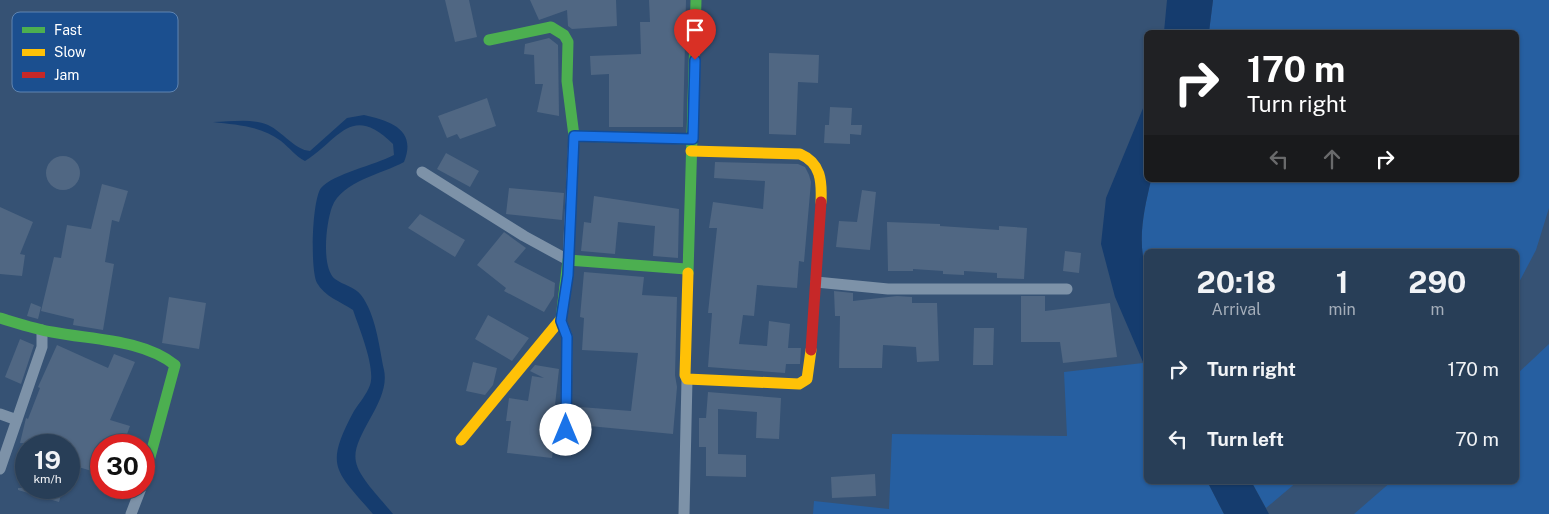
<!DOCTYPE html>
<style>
body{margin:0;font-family:"Public Sans",sans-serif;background:#344961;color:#f1f3f6;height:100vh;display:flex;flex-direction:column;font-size:19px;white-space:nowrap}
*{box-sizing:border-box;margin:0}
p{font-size:16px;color:#a5aeba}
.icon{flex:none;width:28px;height:28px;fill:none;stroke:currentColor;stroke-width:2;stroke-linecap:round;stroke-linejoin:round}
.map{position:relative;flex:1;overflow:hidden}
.drawer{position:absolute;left:1144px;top:249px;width:375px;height:235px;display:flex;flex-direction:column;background:#283e57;border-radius:8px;box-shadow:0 1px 4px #0004,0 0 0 1px #44576d}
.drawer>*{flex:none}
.top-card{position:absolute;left:1144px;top:30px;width:375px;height:152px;border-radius:8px;box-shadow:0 1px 4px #0004,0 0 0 1px #44576d;background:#202124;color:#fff;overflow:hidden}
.speed{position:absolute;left:15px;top:434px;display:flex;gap:10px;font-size:25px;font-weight:700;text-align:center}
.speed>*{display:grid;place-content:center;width:65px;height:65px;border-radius:50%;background:#283e57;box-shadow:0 1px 4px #0004,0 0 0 1px #44576d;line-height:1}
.speed small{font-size:12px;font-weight:400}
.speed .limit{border:8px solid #d22;background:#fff;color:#111}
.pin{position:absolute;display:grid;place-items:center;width:42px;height:42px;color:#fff;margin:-51px -21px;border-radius:50% 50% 50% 0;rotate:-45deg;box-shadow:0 0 5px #0007}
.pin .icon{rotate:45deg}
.me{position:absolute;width:55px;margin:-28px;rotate:0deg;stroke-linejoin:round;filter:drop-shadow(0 0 4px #0008)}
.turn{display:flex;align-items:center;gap:18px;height:105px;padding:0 20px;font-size:22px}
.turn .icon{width:65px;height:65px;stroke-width:2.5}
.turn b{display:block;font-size:35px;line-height:42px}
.lanes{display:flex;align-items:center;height:48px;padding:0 20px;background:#0003;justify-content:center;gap:25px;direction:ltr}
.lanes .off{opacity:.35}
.eta{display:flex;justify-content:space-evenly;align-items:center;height:85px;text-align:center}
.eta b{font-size:30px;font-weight:700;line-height:35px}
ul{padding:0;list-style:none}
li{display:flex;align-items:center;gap:15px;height:70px;padding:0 20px}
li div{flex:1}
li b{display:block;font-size:19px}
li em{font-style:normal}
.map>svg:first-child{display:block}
.green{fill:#265fa1}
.water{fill:#153c6e}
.building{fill:#506783}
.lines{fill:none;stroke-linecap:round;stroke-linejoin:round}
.street{stroke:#7d92a8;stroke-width:11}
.fast{stroke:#4caf50;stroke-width:11}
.slow{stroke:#ffc107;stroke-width:11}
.jam{stroke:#c62828;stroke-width:11}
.route-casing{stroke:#114b97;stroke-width:12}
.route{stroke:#1a73e8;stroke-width:9}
.key{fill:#1b4f8f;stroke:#5f84b1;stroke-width:1}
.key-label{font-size:14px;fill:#fff}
</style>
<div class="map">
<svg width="1549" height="514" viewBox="0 0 1549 514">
<rect width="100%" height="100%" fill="#365274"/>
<path class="green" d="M1213,0H1549V208L1536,250L1516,288V251H1146V270C1137,240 1144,210 1151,180H1516V32H1209Z
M1549,344V514H1354L1392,481H1516V375Z
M1143,363L1146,369V481H1207L1224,514H813L814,501L889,509L892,434L1067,436L1064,372Z
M1251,481H1298L1266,508Z"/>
<path class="water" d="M1167,0H1213L1209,32H1164Z
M1146,101V180H1151C1144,210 1137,240 1146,270V369L1115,297L1101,244L1106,198Z
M364,115C391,121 417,130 404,162C382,174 342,181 332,207C326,223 321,268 335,279C343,285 355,287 361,295C376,315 379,346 384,370C391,402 350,436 356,462C359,478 383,501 393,514H373C335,470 324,467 354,411C359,403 367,394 370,385C376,368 359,328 353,310C341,302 324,296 317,283C310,270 312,200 321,188C333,174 375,165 394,155L393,144C351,103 340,139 305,161C295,156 290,148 281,141C261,126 238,125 213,122C230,122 253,118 268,125C283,132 295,150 310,151L347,118Z
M1207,481H1251L1269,514H1224Z"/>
<path class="building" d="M445,0H469L477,37L455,42Z
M530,0H616L617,26L572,29L568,26L567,10L539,20Z
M649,0H686L683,127H609V74L591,75L590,56L641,54L640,22H650Z
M549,38L558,45L559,116L537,112L543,84H535L534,55L524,54L525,44Z
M769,53L819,55L818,83L798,82L796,135L769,134Z
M487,98L496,126L460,139L457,134L447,138L438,116Z
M830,107L852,108L851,125H862L861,135L850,134V144L824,143L825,125H829Z
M446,153L479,171L470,187L437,169Z
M46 173a17 17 0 1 1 34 0a17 17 0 1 1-34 0Z
M715,162L798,164L805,167L809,175L811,182L804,262L799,261L797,288L757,285L754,316L743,315L739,344L767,346L769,321L790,324L788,348H801L800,364H786L785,373L708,367L712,313H708L717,228H709L713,202L763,209L765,181L714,178Z
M102,184L128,191L119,222L112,220L105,262L114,264L103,330L73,325L74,319L41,311L54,257L61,258L67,225L91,229Z
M509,188L564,193L562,220L506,214Z
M862,190L876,192L870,250L836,247L839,221L857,222Z
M594,196L679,209L678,258L653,256L655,226L618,222L615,254L581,251L584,222L591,223Z
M0,207L33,222L20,254L25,255L22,276L0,274Z
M420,214L465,240L455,257L408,228Z
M887,222L940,224V226L999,230V226L1027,228L1024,279L997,278V273L964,271V275L943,274V271L913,269V271H888Z
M504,232L526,248L514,262L555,283L554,296L544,312L504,291L506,288L477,265Z
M1065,251L1081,253L1079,273L1063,271Z
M584,272L644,277L642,295L677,297L675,375L677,387L673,434L579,425L580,407L631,411L638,353L582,350L584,318L580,317Z
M834,291L853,293V301L897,296L912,297V303H937L939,361L917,362L916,347L883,345L882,368H839L840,316H835Z
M1021,296H1045V311L1110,303L1117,357L1063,363L1060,342H1021Z
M169,297L206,303L199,349L162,343Z
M31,303L41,307L38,319L27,316Z
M488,315L529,338L512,361L475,339Z
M974,328H994L993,365H973Z
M20,339L34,345L21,384L5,377Z
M57,345L108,368L114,354L135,362L110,420L130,426L123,445H101V474L69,464L71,456H69V445L20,443L26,418L28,419L40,388L38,387Z
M473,362L497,368L493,385L485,395L466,391Z
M535,365L559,369L555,405L559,407L552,458L507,453L511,421H506L509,398L528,401L532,376L544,378L530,371Z
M708,392L781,398L779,439L756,438L757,412L718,409V454L746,455V477L706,476V447H699V418H706Z
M875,474L876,496L832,498L831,477Z
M18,488H63L59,502L18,490Z"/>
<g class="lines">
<path class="street" d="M422,172L524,236L568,260L574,136
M816,282L888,289H1067
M561,321L567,337L566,430
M0,414L17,420
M0,469L42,347V330
M131,514L141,488
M684,514L687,379"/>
<path class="fast" d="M489,40L551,27L564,35L568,42L567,81L574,136L693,139
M688,273L696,0
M0,318C17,323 35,329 52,332C92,340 142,339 175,365L144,479
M561,319L568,260L686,269"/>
<path class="slow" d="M691,151L800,154C821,163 822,181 821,202
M688,273L685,375L687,379L799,384L807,379L811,350
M461,440L561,319"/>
<path class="jam" d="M811,350L821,202"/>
</g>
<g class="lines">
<g class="route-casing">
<path id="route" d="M566,430L567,337L561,321L568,275L574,136L693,139L695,60"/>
</g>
<use href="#route" class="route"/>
</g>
<rect x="12" y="12" width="166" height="80" rx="8" class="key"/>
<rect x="22" y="27" width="23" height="6" fill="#4caf50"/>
<rect x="22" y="49" width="23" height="7" fill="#ffc107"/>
<rect x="22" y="72" width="23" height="6" fill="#c62828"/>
<g class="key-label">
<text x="54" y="35">Fast</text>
<text x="54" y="57">Slow</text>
<text x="54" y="80">Jam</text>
</g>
</svg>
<div class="speed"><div>19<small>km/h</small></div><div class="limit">30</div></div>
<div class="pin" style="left:695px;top:60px;background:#d93025"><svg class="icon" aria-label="arrive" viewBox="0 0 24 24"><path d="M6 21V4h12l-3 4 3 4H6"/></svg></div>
<svg class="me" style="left:566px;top:430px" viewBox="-20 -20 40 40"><circle r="19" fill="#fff"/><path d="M0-13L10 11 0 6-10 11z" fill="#1a73e8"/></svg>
<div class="top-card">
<div class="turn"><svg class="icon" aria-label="right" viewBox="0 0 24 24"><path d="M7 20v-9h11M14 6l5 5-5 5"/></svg><div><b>170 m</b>Turn right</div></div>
<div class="lanes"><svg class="icon off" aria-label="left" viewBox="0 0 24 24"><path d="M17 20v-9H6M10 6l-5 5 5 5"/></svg><svg class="icon off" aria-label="ahead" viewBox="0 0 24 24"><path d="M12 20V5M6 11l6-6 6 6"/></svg><svg class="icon" aria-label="right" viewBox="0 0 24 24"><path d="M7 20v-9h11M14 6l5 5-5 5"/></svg></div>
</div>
<section class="drawer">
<div class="eta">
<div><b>20:18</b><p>Arrival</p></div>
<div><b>1</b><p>min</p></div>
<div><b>290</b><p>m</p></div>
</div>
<ul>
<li><svg class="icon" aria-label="right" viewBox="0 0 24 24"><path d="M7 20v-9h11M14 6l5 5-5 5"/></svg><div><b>Turn right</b></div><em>170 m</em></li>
<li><svg class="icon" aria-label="left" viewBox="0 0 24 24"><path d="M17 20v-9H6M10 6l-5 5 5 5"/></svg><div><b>Turn left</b></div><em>70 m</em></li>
</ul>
</section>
</div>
